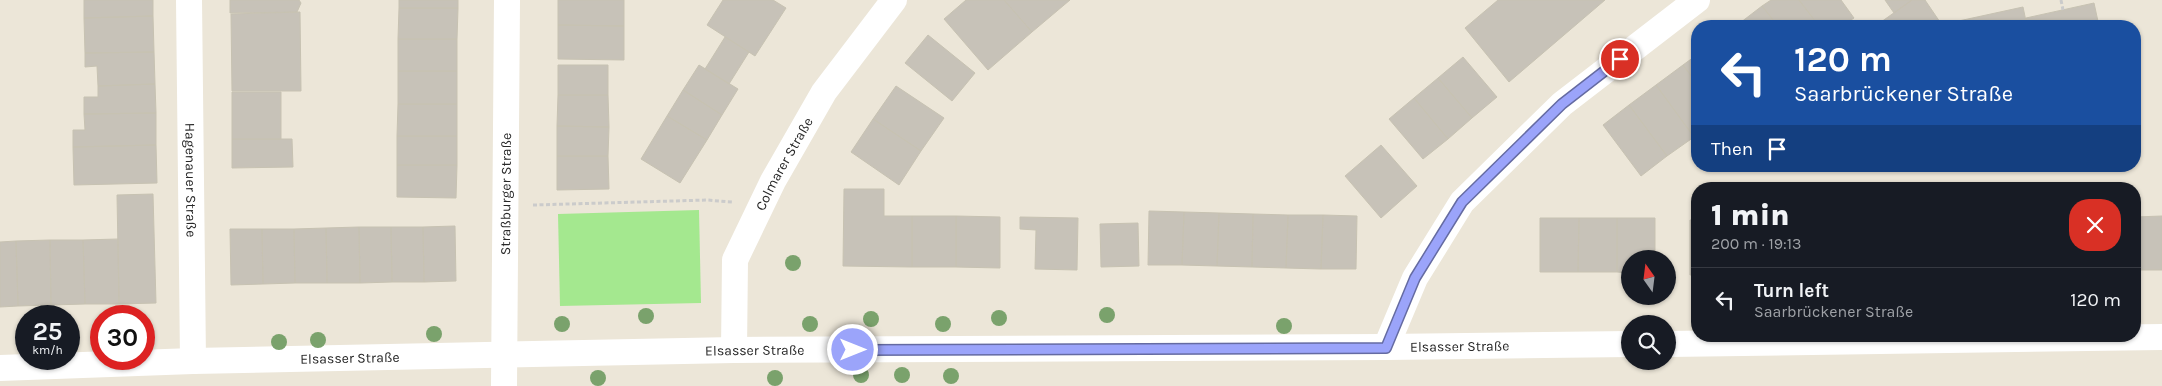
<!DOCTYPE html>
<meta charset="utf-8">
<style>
body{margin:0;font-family:Karla,sans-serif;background:#242831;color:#f1f3f6;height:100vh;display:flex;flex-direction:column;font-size:19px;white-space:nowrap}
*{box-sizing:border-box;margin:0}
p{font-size:16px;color:#9ea1a6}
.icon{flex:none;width:28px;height:28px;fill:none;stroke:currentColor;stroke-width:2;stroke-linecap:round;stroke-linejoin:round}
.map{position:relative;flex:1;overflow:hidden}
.side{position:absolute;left:1691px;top:182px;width:450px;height:160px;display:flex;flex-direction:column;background:#171b24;border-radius:20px;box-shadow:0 1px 4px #0004}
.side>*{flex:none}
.guide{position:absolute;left:1691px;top:20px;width:450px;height:152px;border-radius:20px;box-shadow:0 1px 4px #0004;background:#1a4fa0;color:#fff;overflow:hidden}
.needle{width:32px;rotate:346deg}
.fabs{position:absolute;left:1621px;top:250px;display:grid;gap:10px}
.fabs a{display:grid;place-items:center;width:55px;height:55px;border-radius:50%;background:#171b24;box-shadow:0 1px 4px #0004;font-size:25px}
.speed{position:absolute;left:15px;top:305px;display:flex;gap:10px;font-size:25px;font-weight:700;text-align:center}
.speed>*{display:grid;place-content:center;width:65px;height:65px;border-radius:50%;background:#171b24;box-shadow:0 1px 4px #0004;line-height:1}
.speed small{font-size:12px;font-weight:400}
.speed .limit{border:8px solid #d22;background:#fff;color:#111}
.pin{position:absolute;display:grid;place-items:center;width:42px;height:42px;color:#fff;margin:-21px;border:2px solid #fff;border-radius:50%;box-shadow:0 1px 5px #0007}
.me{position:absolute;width:55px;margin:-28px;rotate:90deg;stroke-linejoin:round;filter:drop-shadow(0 0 4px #0008)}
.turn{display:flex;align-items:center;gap:18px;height:105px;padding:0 20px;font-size:22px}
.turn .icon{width:65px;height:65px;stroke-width:2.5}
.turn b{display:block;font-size:35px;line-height:42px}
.then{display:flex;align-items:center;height:48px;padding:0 20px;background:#0003;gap:10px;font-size:19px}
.round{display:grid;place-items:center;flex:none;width:52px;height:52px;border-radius:20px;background:#242831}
.head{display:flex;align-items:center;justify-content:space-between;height:85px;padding:0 20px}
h1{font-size:30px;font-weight:800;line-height:38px}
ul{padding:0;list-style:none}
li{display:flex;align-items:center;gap:15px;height:65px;padding:0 20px;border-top:1px solid #363941}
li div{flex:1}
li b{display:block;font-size:19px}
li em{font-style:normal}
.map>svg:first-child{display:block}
.green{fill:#a4e88f}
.building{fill:#c7c2b8;stroke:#c7c2b2}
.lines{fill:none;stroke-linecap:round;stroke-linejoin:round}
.path{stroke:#cbcbcb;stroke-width:3;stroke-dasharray:4 2.5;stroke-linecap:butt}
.street{stroke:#fff;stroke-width:26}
.tree{fill:#7aa26c}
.route-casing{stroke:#656ba2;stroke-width:12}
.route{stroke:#9ba4fa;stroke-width:9}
.labels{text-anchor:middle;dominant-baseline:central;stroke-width:4.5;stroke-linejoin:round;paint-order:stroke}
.street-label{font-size:14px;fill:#282828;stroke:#fff}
</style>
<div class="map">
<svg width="2162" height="386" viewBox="0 0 2162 386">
<rect width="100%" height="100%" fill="#ece6d8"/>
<path class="green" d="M699,210L701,303L560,306L558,214Z"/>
<path class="building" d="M84,0H153V16L84,18Z
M230,0H299L301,3L297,12L230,13Z
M399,0H458V8H399Z
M558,0H624V26L558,25Z
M723,0H773L786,8L755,56L707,25Z
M966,0H1004L1032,32L988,70L944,19Z
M1004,0H1070L1032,32Z
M1498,0H1605L1509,82L1465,28Z
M1771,0H1799L1819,26H1778L1762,6Z
M1799,0H1841L1854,18L1842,26H1819Z
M1885,0H1912L1894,13Z
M1912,0H1925L1942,25L1954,22L1955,26H1882L1881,22Z
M2094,3L2099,26H2027L2026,18Z
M1762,6L1778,26H1736Z
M2023,7L2027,26H1955L1954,22Z
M399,8H458L457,39H398Z
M300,12L301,91H232L231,14Z
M153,16L154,52L85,53L84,18Z
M558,25L624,26V60L558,59Z
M928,35L975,73L952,101L905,63Z
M725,37L749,52L729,84L705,69Z
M398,39H457V71H398Z
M154,52L155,84L98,86L97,66L85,67V53Z
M1698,54V85L1683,65Z
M1463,57L1497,97L1472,118L1438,78Z
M558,65H608V95H558Z
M699,65L738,89L722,115L683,90Z
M1683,65L1698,85V134L1694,137L1656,85Z
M398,71H457V104H398Z
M1438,78L1472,118L1448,139L1414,98Z
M155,84L156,113L84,114V97H98V86Z
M1656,85L1694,137L1667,156L1629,105Z
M896,86L944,118L921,151L873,119Z
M683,90L722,115L707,140L667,116Z
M232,92H281V139H232Z
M558,95H608L609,127L557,126Z
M1414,98L1448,139L1423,159L1389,119Z
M398,104H457V136H397Z
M1629,105L1667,156L1641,176L1603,125Z
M156,113V145L73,147V130H85L84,114Z
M667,116L707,140L680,183L641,159Z
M873,119L921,151L899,185L851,152Z
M557,126L609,127L608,156H557Z
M397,136H457V165H397Z
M232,139H292L293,167L232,168Z
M156,145L157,183L74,185L73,147Z
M1381,145L1417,186L1381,218L1345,176Z
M557,156H608L609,189L557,190Z
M397,165H457L456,198L397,197Z
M844,189H884V216H912V267L843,266Z
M153,194L156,303L119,304L117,195Z
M1149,211L1184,212L1182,265H1148Z
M1184,212L1219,213L1217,266L1182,265Z
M1219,213L1253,214L1252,267L1217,266Z
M1253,214L1288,215L1286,268L1252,267Z
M1288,215H1323L1321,269L1286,268Z
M1323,215L1357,216L1356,269H1321Z
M912,216H956V267H912Z
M956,216L1000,217V268L956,267Z
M2162,216V270H2135V217Z
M1020,217L1078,218L1077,270L1035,269L1036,230L1020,229Z
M1540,218H1579L1578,272H1540Z
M1579,218H1617V272H1578Z
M1617,218H1655V259H1630V273L1617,272Z
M1690,220H1698V275H1690Z
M1138,223L1139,266L1101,267L1100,224Z
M455,226L456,281L424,282L423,227Z
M359,227L360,283H327L326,228Z
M359,227H391L392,282L360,283Z
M391,227H423L424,282H392Z
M326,228L327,283H295L294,229Z
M230,229H262L263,284L231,285Z
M262,229H294L295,283L263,284Z
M118,239L119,304H85L83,240Z
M50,240H83L85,304L51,305Z
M50,240L51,305L18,306L16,241Z
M16,241L18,306L0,307V242Z"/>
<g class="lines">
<path class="path" d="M2061,0L2063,10
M533,205L707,200L732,202"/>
<g class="street">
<path id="s1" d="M189,0L193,361"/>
<path d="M1668,344L2162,337"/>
<path d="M1386,347L1415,278L1462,202L1562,104L1697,0"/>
<path id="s2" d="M734,350L735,260L773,181L824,92L894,0"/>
<path id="s3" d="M0,368L193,361L734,350L1386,347L1630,344"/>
<path id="s4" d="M504,386L507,0"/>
</g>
</g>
<g class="tree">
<circle cx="793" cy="263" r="8"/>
<circle cx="1107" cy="315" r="8"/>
<circle cx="646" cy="316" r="8"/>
<circle cx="999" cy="318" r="8"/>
<circle cx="871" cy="319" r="8"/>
<circle cx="562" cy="324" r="8"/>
<circle cx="810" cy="324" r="8"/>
<circle cx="943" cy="324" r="8"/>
<circle cx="1284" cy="326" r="8"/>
<circle cx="434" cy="334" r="8"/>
<circle cx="318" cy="340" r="8"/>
<circle cx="279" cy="342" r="8"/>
<circle cx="861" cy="375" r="8"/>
<circle cx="902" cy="375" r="8"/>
<circle cx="951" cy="376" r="8"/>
<circle cx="598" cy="378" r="8"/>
<circle cx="775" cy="378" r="8"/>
</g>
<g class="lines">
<g class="route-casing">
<path id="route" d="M853,350L1386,348L1415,278L1462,202L1562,104L1620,59"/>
</g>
<use href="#route" class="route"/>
</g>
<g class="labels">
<g class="street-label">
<text stroke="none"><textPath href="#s2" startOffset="198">Colmarer Straße</textPath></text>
<text stroke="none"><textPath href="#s1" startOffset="180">Hagenauer Straße</textPath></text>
<text stroke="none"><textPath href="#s4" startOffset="192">Straßburger Straße</textPath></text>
<text stroke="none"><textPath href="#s3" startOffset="1460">Elsasser Straße</textPath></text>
<text stroke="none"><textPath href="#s3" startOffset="755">Elsasser Straße</textPath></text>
<text stroke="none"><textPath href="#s3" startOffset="350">Elsasser Straße</textPath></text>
</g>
</g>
</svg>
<div class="fabs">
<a><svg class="needle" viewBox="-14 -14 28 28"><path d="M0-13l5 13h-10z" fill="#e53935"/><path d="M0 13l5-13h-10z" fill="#9ea1a6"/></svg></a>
<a><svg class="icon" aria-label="search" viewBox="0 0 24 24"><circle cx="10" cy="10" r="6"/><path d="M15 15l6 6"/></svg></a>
</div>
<div class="speed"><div>25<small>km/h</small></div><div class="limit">30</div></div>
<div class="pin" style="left:1620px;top:59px;background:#d93025"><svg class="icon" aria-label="arrive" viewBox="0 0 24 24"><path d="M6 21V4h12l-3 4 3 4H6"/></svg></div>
<svg class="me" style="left:853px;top:350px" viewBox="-20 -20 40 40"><circle r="17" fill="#9ba4fa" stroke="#fff" stroke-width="3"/><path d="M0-11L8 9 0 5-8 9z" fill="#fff"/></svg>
<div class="guide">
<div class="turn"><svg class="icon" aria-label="left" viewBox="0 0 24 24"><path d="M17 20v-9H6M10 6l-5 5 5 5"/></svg><div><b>120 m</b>Saarbrückener Straße</div></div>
<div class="then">Then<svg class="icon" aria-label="arrive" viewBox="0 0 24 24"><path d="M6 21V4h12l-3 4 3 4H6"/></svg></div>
</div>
<section class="side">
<div class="head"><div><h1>1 min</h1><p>200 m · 19:13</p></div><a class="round" style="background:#d93025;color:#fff"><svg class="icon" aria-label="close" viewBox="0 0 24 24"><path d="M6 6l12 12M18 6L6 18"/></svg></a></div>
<ul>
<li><svg class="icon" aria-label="left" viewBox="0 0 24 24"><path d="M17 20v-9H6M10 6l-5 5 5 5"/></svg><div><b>Turn left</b><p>Saarbrückener Straße</p></div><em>120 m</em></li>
</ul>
</section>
</div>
